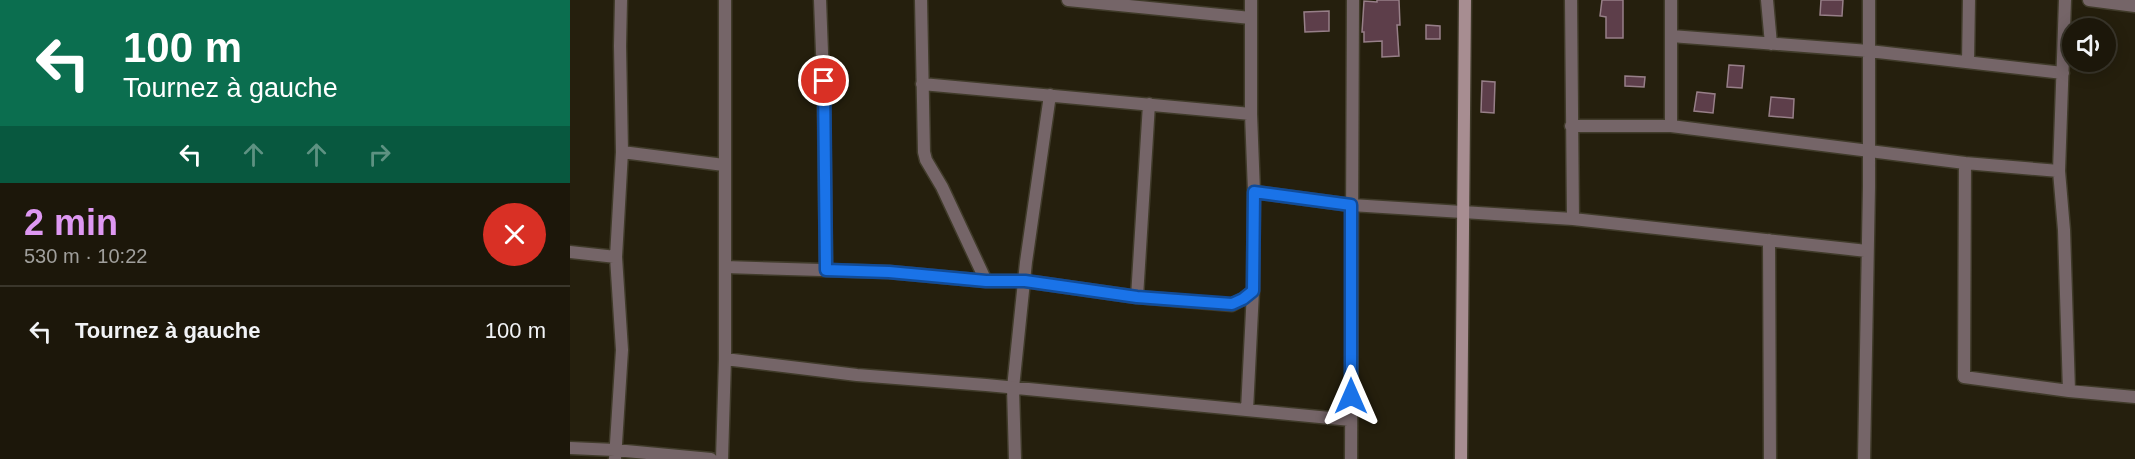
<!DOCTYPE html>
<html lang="fr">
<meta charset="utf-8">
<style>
body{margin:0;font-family:Helvetica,sans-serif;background:#292418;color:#f1f3f6;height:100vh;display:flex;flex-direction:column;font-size:22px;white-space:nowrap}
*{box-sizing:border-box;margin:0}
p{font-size:20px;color:#a09f9c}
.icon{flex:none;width:33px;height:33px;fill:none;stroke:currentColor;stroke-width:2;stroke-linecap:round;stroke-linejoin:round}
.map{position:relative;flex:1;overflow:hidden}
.details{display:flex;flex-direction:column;background:#1c170a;width:570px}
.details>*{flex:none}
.hud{background:#0b6e4f;color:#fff;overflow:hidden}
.controls{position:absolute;left:1492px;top:18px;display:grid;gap:12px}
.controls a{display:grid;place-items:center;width:54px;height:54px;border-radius:50%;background:#1c170a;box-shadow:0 3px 15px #0003,0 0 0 2px #3a362b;font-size:30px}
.pin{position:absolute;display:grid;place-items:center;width:51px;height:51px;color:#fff;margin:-26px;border:3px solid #fff;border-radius:50%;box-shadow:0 2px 6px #0007}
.me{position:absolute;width:66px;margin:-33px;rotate:0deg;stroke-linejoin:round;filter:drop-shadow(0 0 4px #0008)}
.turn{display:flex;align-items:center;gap:21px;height:126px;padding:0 24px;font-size:27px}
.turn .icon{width:78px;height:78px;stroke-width:2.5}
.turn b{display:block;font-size:42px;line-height:51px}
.lanes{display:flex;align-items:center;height:57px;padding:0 24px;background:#0003;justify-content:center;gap:30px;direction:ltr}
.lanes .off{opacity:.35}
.round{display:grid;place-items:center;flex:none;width:63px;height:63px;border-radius:32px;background:#292418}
.head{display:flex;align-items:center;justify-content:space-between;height:102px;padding:0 24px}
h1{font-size:36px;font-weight:700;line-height:45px;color:#de98f2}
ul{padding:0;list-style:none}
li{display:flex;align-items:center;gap:18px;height:90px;padding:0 24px;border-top:2px solid #3a362b}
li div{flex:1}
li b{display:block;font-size:22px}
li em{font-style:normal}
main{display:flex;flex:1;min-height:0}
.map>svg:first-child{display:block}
.building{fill:#5d3e4a;stroke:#977f88;stroke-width:1.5}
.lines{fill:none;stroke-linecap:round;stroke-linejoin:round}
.street-casing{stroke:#403b2a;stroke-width:15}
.secondary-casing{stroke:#403b2a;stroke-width:15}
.street{stroke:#756568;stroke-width:12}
.secondary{stroke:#a78d91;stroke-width:12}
.route-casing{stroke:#114b97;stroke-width:15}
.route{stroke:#1a73e8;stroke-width:10}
</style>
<main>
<section class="details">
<div class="hud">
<div class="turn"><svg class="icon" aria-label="left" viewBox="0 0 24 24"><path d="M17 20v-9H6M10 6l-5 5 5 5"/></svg><div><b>100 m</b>Tournez à gauche</div></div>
<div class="lanes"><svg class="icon" aria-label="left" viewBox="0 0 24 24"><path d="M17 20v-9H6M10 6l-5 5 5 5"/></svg><svg class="icon off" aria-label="ahead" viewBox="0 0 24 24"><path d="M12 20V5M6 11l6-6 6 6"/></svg><svg class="icon off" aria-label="ahead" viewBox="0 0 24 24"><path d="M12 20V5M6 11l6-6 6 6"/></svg><svg class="icon off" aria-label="right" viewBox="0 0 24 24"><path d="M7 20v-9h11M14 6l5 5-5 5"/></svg></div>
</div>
<div class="head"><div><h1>2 min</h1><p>530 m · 10:22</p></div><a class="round" style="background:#d93025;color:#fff"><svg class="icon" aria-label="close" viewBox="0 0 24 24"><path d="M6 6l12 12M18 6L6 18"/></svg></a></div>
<ul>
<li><svg class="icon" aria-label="left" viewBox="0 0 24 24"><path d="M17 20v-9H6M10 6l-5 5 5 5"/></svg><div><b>Tournez à gauche</b></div><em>100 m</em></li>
</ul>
</section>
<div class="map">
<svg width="1565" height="459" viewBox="0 0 1565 459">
<rect width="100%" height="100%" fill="#251f0d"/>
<path class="building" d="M807,0H829L830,25H827L829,56L812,57V41L794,42V32H792L794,1L807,2Z
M1032,0H1053V38H1036V17L1030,16Z
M1251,0H1273L1272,16L1250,15Z
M759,11V31L735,32L734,12Z
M856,25L870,26V39H856Z
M1159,65L1174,66L1172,88L1157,87Z
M1055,76L1075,77L1074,87L1055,86Z
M912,81L925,82L924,113L911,112Z
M1127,92L1145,94L1143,113L1124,111Z
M1201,97L1224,99L1223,118L1199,116Z"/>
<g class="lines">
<g class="street-casing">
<path id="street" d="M250,0L254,105L256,270
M351,0L354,152L356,160L372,187L416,281
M498,0L681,18
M1001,0L1003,219
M1101,0V126
M1197,0L1201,44
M1495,0L1489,171L1494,230L1499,391
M1519,0L1565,6
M1101,36L1299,51L1493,73
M1398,62L1399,0
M352,84L681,114
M1001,126H1101L1395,163
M52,152L154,165
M1489,171L1395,163L1394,377L1499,391L1565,397
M684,192L781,205L1003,219L1297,251
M1199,240L1200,459
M0,252L46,257
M155,267L319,272L416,281H455L567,297L662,305L673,299L683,291
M567,297L579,104
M155,359L287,375L416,385L781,420
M677,410L683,291L684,192L681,114V0
M0,448L45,450L141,459
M45,459L52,350L46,257L52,152L50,46L51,0
M152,459L155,359V0
M445,459L443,388L456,262L480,95
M781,459L783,0
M1294,459L1299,186V0"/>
</g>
<g class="secondary-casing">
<path id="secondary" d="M891,459L895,0"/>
</g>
<use href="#street" class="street"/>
<use href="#secondary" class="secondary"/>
</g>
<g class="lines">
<g class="route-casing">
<path id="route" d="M254,81L256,270L319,272L416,281H455L567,297L662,304L673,299L683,291L684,192L781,205V396"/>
</g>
<use href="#route" class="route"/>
</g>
</svg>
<div class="controls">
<a><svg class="icon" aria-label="sound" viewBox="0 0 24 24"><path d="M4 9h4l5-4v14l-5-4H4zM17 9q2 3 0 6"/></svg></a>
</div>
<div class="pin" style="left:254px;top:81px;background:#d93025"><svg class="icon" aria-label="arrive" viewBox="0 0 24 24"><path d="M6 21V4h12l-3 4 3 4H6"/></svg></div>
<svg class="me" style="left:781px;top:396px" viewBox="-20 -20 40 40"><path d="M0-17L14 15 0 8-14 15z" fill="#1a73e8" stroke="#fff" stroke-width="4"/></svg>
</div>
</main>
